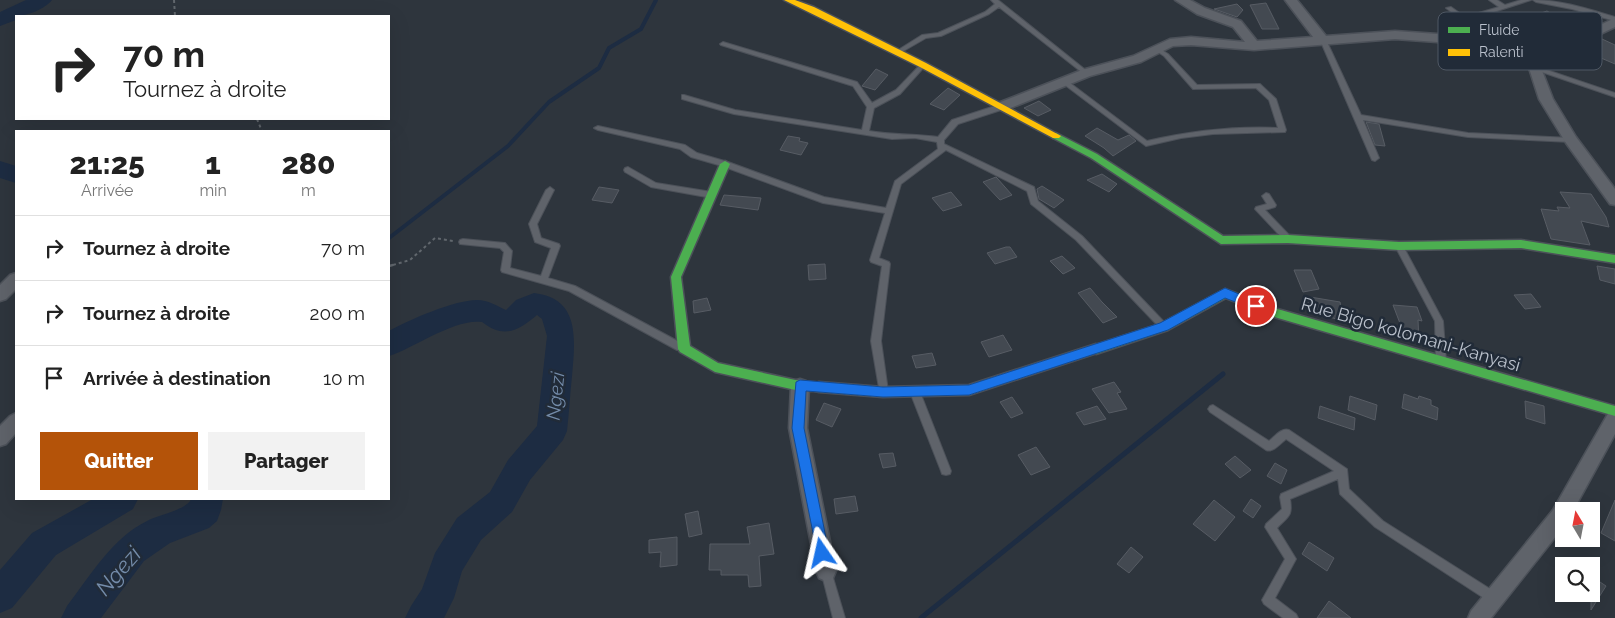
<!DOCTYPE html>
<html lang="fr">
<meta charset="utf-8">
<style>
body{margin:0;font-family:Raleway,sans-serif;background:#f2f2f2;color:#222;height:100vh;display:flex;flex-direction:column;font-size:19px;white-space:nowrap}
*{box-sizing:border-box;margin:0}
p{font-size:16px;color:#767676}
.icon{flex:none;width:28px;height:28px;fill:none;stroke:currentColor;stroke-width:2;stroke-linecap:round;stroke-linejoin:round}
.map{position:relative;flex:1;overflow:hidden}
.side{position:absolute;left:15px;top:130px;width:375px;height:370px;display:flex;flex-direction:column;background:#fff;border-radius:0px;box-shadow:0 5px 20px #0002}
.side>*{flex:none}
.top-card{position:absolute;left:15px;top:15px;width:375px;height:105px;border-radius:0px;box-shadow:0 5px 20px #0002;background:#fff;color:#222;overflow:hidden}
.needle{width:32px;rotate:350deg}
.tools{position:absolute;left:1555px;top:502px;display:grid;gap:10px}
.tools a{display:grid;place-items:center;width:45px;height:45px;border-radius:0px;background:#fff;box-shadow:0 5px 20px #0002;font-size:25px}
.pin{position:absolute;display:grid;place-items:center;width:42px;height:42px;color:#fff;margin:-21px;border:2px solid #fff;border-radius:50%;box-shadow:0 1px 5px #0007}
.me{position:absolute;width:55px;margin:-28px;rotate:349deg;stroke-linejoin:round;filter:drop-shadow(0 0 4px #0008)}
.turn{display:flex;align-items:center;gap:18px;height:105px;padding:0 25px;font-size:22px}
.turn .icon{width:65px;height:65px;stroke-width:2.5}
.turn b{display:block;font-size:35px;line-height:42px}
.eta{display:flex;justify-content:space-evenly;align-items:center;height:85px;text-align:center}
.eta b{font-size:30px;font-weight:800;line-height:35px}
.primary-button{display:flex;gap:10px;margin-top:auto;padding:10px 25px}
.primary-button a{flex:1;height:58px;border-radius:0px;background:#b45309;color:#fff;font-size:20px;font-weight:800;line-height:58px;text-align:center}
.primary-button a+a{background:#f2f2f2;color:#222}
ul{padding:0;list-style:none}
li{display:flex;align-items:center;gap:15px;height:65px;padding:0 25px;border-top:1px solid #e0e0e0}
li div{flex:1}
li b{display:block;font-size:19px}
li em{font-style:normal}
.map>svg:first-child{display:block}
.lines{fill:none;stroke-linecap:round;stroke-linejoin:round}
.stream-far1{stroke:#1d2c42;stroke-width:4}
.stream{stroke:#1d2c42;stroke-width:5}
.river{fill:#1d2c42;fill-rule:evenodd}
.building{fill:#434951;stroke:#575c64}
.lane-casing{stroke:#4c5159;stroke-width:2}
.street-casing{stroke:#4c5159;stroke-width:3}
.fast-casing{stroke:#4c5159;stroke-width:3}
.slow-casing{stroke:#4c5159;stroke-width:3}
.path-far1{stroke:#61676d;stroke-width:2;stroke-dasharray:3 3;stroke-linecap:butt}
.path{stroke:#61676d;stroke-width:2.5;stroke-dasharray:4.5 4.5;stroke-linecap:butt}
.lane{fill:#5f636a;fill-rule:evenodd}
.street{fill:#5f636a;fill-rule:evenodd}
.fast{fill:#4caf50;fill-rule:evenodd}
.slow{fill:#ffc107;fill-rule:evenodd}
.route{fill:#1a73e8;stroke:#114b97}
.labels{text-anchor:middle;dominant-baseline:central;stroke-width:5;stroke-linejoin:round;paint-order:stroke}
.street-label{font-size:18px;fill:#bac1cc;stroke:#212b38}
.water-label{font-size:19px;font-style:italic;fill:#748caa;stroke:#212b38}
.near-water-label{font-size:22px;font-style:italic;fill:#748caa;stroke:#212b38}
.key{fill:#212b38;stroke:#4f5864;stroke-width:1}
.key-label{font-size:14px;fill:#bac1cc}
</style>
<div class="map">
<svg width="1615" height="618" viewBox="0 0 1615 618">
<rect width="100%" height="100%" fill="#2e353d"/>
<g class="lines">
<path class="stream-far1" d="M389,238L508,146L549,102L599,68L609,48L641,29L656,0"/>
<path class="stream" d="M921,618L1223,374"/>
<path class="river" d="M26,0H52C45,9 27,16 16,16V20L0,26V12Z
M0,161L16,166V183L0,178Z
M534,293C581,298 575,341 572,376C570,395 569,413 567,431L563,440L530,480L512,512L481,540L462,571L454,598L444,618H405L411,606L422,589L435,553L457,518L490,492L508,460L537,426L547,336L542,319L537,315C518,331 504,339 482,322C455,318 414,348 389,356V331C409,320 454,300 477,300C488,300 497,306 506,310L516,300Z
M93,499H138L133,509L56,555L12,608L0,613V570L32,533Z
M191,499H223L221,510L217,521L209,528L170,543L144,561L101,618H61L67,606C90,576 112,538 147,521C157,515 187,510 191,499Z"/>
</g>
<path class="building" d="M1266,3L1279,29H1262L1250,5Z
M1237,4L1243,10L1237,17L1214,9Z
M1547,11L1565,22L1562,23L1570,27L1549,31L1526,18Z
M1594,39L1597,41L1602,39L1615,45V64L1580,49Z
M876,69L888,75L875,90L862,86Z
M948,88L960,95L944,110L930,104Z
M1039,101L1051,110L1038,116L1024,108Z
M1366,122L1379,124L1385,146L1375,145Z
M1097,128L1118,140L1129,135L1136,141L1113,156L1104,148L1085,136Z
M788,136L800,138L799,141L808,143L801,155L780,150Z
M1102,174L1117,184L1109,192L1087,180Z
M996,177L997,178L1012,195L1000,200L983,182Z
M1042,186L1064,200L1054,208L1039,199L1037,189Z
M599,187L619,190L612,203L592,200Z
M951,192L962,205L943,211L932,198Z
M1560,192L1591,194L1606,217L1609,227L1581,221L1590,245L1551,239L1541,209L1559,211L1557,207L1570,208Z
M724,195L761,198L758,210L720,205Z
M1006,247H1010L1017,257L995,264L987,253Z
M1062,256L1075,268L1063,274L1050,261Z
M825,264L826,279L809,280L808,265Z
M1597,266L1615,269V284L1600,280Z
M1294,270H1311L1319,289L1303,292Z
M1090,288L1102,302L1117,317L1103,323L1078,293Z
M1531,294L1541,307L1525,309L1514,295Z
M1304,296L1340,302L1344,321L1318,314L1317,312L1310,309Z
M707,298L711,310L694,313L693,301Z
M1393,305L1417,307L1422,321L1418,320L1419,342L1406,339Z
M1003,335L1012,350L989,357L981,342Z
M932,353L936,365L916,368L912,356Z
M1114,382L1121,392L1117,393L1127,409L1109,413L1092,389Z
M1404,394L1418,399L1419,396L1431,400V405L1438,408L1437,420L1402,408Z
M1350,396L1377,405L1375,420L1348,410Z
M1012,397L1023,413L1011,418L1000,402Z
M1525,401L1544,406L1545,424L1526,418Z
M824,403L841,409L832,427L816,420Z
M1097,406L1106,419L1084,425L1076,413Z
M1320,406L1355,418L1354,430L1318,418Z
M1036,447L1050,467L1031,475L1018,455Z
M893,453L896,466L883,468L879,454Z
M1235,456L1251,470L1240,478L1225,464Z
M1275,463L1287,470L1281,484L1267,476Z
M855,496L858,511L836,514L834,499Z
M1251,499L1261,506L1253,518L1243,511Z
M1214,500L1235,517L1215,541L1193,524Z
M1615,500V541L1601,533Z
M698,511L702,534L689,537L685,514Z
M769,523L774,554L759,556L761,586L749,587L748,575H721V570H709L710,544H750L747,527Z
M677,537V565L660,567L661,552L649,553V540Z
M1309,542L1334,558L1327,571L1302,554Z
M1131,547L1143,557L1129,573L1117,564Z
M1591,576L1606,586L1591,610Z
M1329,601L1351,618H1317Z"/>
<g class="lines">
<g class="lane-casing">
<path id="lane" d="M991,0H998L1088,72V74H1084L999,7L989,14L941,36L926,38L900,53H896L895,52L922,35L938,33L985,12L995,4Z
M1489,0H1497L1505,5L1521,0H1531L1469,20L1496,41V43L1494,44L1446,8L1451,7L1465,17L1499,7Z
M1533,0C1561,0 1588,9 1615,17V21L1572,9L1536,2Z
M1324,40L1327,42L1361,115L1468,133L1571,138L1575,140L1571,142L1468,137L1363,120L1379,158L1375,161L1372,160L1321,42Z
M723,42L857,82L872,103L896,90L921,64H925V66L900,94L874,108L869,131C892,135 915,134 938,137L952,120L998,105H1004V109L958,124L944,140V144L1034,187L1038,201L1082,236L1167,325L1168,327L1167,329H1161L1076,240L1031,204L1027,191L946,150L901,184L879,258L889,262L890,264L881,341L888,391L886,394L883,395L880,394L871,341L882,266L871,262L870,260L885,213L823,203L722,166L691,157L680,149L598,130L594,128L598,126L685,145L697,153L728,162L824,197L886,208L895,181L938,149L937,142L915,138L892,139L734,114L682,99V95H684L735,110L862,130L867,107L853,86L721,45L720,44Z
M1157,47L1168,54L1197,85L1260,84L1276,99L1286,130L1285,132L1213,134L1181,138L1146,146L1061,82L1062,80H1066L1147,141C1191,131 1233,126 1278,128L1269,100L1256,88L1193,89L1164,56L1155,50V48Z
M1535,66L1615,93V97L1533,69L1532,68Z
M628,167L656,183L712,192L716,195L712,198L651,187L625,172L624,170L625,168Z
M550,187L554,190L537,224L541,238L559,244L560,246L548,278L575,286L683,344L685,347L683,350H677L569,291L502,272L501,270L504,252L500,248L460,244L459,242L460,240L463,239L505,243L512,251L510,268L541,276L551,248L535,242L529,224L546,190Z
M1266,193L1269,194L1276,205L1275,207L1265,210L1291,237L1292,239L1291,241H1285L1255,209L1256,207L1267,204L1262,196Z
M1399,243L1402,244L1443,321L1446,361L1444,364H1438L1436,361L1435,321L1395,246Z
M915,388L918,389L920,392L951,471L950,474L946,475L942,474L941,471L910,392L912,389Z
M1213,405L1269,441C1274,437 1282,427 1289,430L1347,469L1349,489L1383,521L1498,594L1500,598L1498,602L1494,603L1490,602L1375,527L1340,494L1338,479L1290,499C1293,517 1288,516 1277,528L1296,559L1275,598L1296,614L1298,618H1283L1264,604L1262,600L1285,559L1265,527L1266,524L1282,509L1280,497L1281,494L1334,471L1286,439C1281,443 1273,453 1266,450L1210,412L1208,409L1210,406Z
M826,566L830,567L831,571L845,618H833L821,571L822,567Z"/>
</g>
<g class="street-casing">
<path id="street" d="M1175,0H1190L1205,8L1241,21L1257,41L1313,37L1285,0H1297L1326,36L1395,31L1494,38L1543,52L1615,18V27L1548,59L1541,68L1553,99L1576,137L1615,189V205L1610,204L1566,143L1539,99L1529,68L1536,58L1493,46L1395,39L1254,50L1191,45L1173,46L1141,62L1090,76L1008,109L1003,110L996,106L998,103L1082,70L1133,56L1170,39L1191,37L1245,42L1233,27L1197,14Z
M16,273V289L6,299L0,301V285L10,275Z
M800,379L806,381L809,386L807,428L836,571L833,578L826,581L819,578L816,571L789,428L791,386L794,381Z
M1615,409V434L1573,511H1564V526L1491,618H1468L1471,611L1553,510L1609,412Z
M16,413V433L6,444L0,446V426L10,416Z"/>
</g>
<g class="fast-casing">
<path id="fast" d="M1056,133L1097,154L1223,236L1288,235L1399,242L1521,240L1615,255V263L1521,248L1399,250L1288,243L1221,244L1091,158L1053,138L1051,136Z
M725,161L730,164L681,277L690,346L718,363L800,381L823,383L825,387L823,391H800L715,372L680,352L678,349L671,277L720,164Z
M1225,289L1274,308L1615,406V416L1271,316L1226,298L1168,330L1096,354L1092,352L1090,349L1092,346L1160,324Z"/>
</g>
<g class="slow-casing">
<path id="slow" d="M784,0H795L814,7L926,63L1061,136L1059,138H1053L920,67Z
M1096,344L1100,346L1102,349L1100,352L969,395L883,397L819,392L815,391L813,387L815,383L819,382L883,387L969,385Z"/>
</g>
<path class="path-far1" d="M174,0L175,16
M257,119L262,131
M393,265L410,260L435,238L453,241"/>
<path class="path" d="M389,266L397,264"/>
<use href="#lane" class="lane"/>
<use href="#street" class="street"/>
<use href="#fast" class="fast"/>
<use href="#slow" class="slow"/>
</g>
<path class="route" d="M1225,288L1260,303L1261,306L1256,310L1225,298L1168,330L969,395L883,397L806,391L804,428L829,553L827,558L822,560L818,558L792,428L796,382L800,380L883,387L969,385L1160,323Z"/>
<g class="labels">
<g class="street-label">
<text transform="translate(1411 334) rotate(16)">Rue Bigo kolomani-Kanyasi</text>
</g>
<g class="water-label">
<text transform="translate(555 396) rotate(-84)">Ngezi</text>
</g>
<g class="near-water-label">
<text transform="translate(118 571) rotate(-49)">Ngezi</text>
</g>
</g>
<rect x="1438" y="12" width="164" height="58" rx="8" class="key"/>
<rect x="1448" y="27" width="22" height="6" fill="#4caf50"/>
<rect x="1448" y="49" width="22" height="7" fill="#ffc107"/>
<g class="key-label">
<text x="1479" y="35">Fluide</text>
<text x="1479" y="57">Ralenti</text>
</g>
</svg>
<div class="tools">
<a><svg class="needle" viewBox="-14 -14 28 28"><path d="M0-13l5 13h-10z" fill="#e53935"/><path d="M0 13l5-13h-10z" fill="#767676"/></svg></a>
<a><svg class="icon" aria-label="search" viewBox="0 0 24 24"><circle cx="10" cy="10" r="6"/><path d="M15 15l6 6"/></svg></a>
</div>
<div class="pin" style="left:1256px;top:306px;background:#d93025"><svg class="icon" aria-label="arrive" viewBox="0 0 24 24"><path d="M6 21V4h12l-3 4 3 4H6"/></svg></div>
<svg class="me" style="left:822px;top:553px" viewBox="-20 -20 40 40"><path d="M0-17L14 15 0 8-14 15z" fill="#1a73e8" stroke="#fff" stroke-width="4"/></svg>
<div class="top-card">
<div class="turn"><svg class="icon" aria-label="right" viewBox="0 0 24 24"><path d="M7 20v-9h11M14 6l5 5-5 5"/></svg><div><b>70 m</b>Tournez à droite</div></div>
</div>
<section class="side">
<div class="eta">
<div><b>21:25</b><p>Arrivée</p></div>
<div><b>1</b><p>min</p></div>
<div><b>280</b><p>m</p></div>
</div>
<ul>
<li><svg class="icon" aria-label="right" viewBox="0 0 24 24"><path d="M7 20v-9h11M14 6l5 5-5 5"/></svg><div><b>Tournez à droite</b></div><em>70 m</em></li>
<li><svg class="icon" aria-label="right" viewBox="0 0 24 24"><path d="M7 20v-9h11M14 6l5 5-5 5"/></svg><div><b>Tournez à droite</b></div><em>200 m</em></li>
<li><svg class="icon" aria-label="arrive" viewBox="0 0 24 24"><path d="M6 21V4h12l-3 4 3 4H6"/></svg><div><b>Arrivée à destination</b></div><em>10 m</em></li>
</ul>
<div class="primary-button"><a>Quitter</a><a>Partager</a></div>
</section>
</div>
